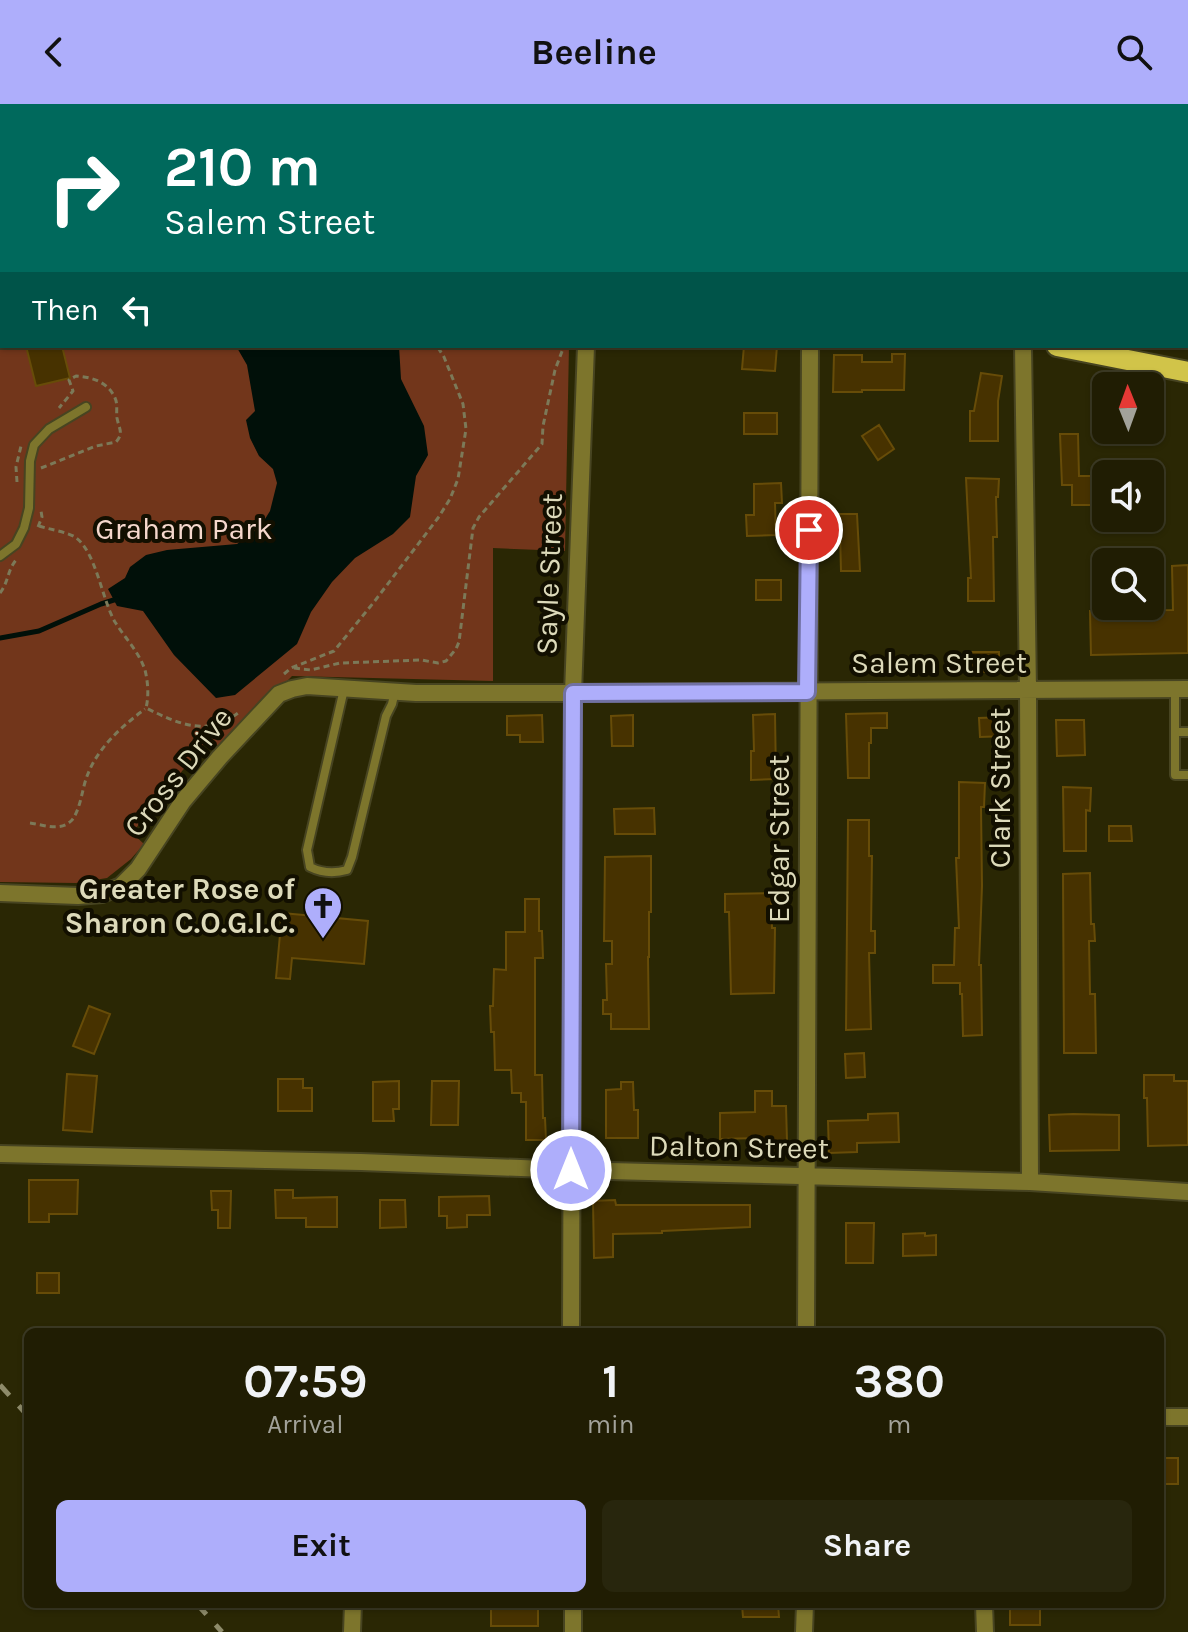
<!DOCTYPE html>
<style>
body{margin:0;font-family:Karla,sans-serif;background:#28260d;color:#f1f3f6;height:100vh;display:flex;flex-direction:column;font-size:30px;white-space:nowrap}
*{box-sizing:border-box;margin:0}
p{font-size:26px;color:#a2a29a}
.icon{flex:none;width:44px;height:44px;fill:none;stroke:currentColor;stroke-width:2;stroke-linecap:round;stroke-linejoin:round}
.map{position:relative;flex:1;overflow:hidden}
.drawer{position:absolute;left:24px;top:1224px;width:1140px;height:280px;display:flex;flex-direction:column;background:#201d03;border-radius:12px;box-shadow:0 2px 6px #0004,0 0 0 2px #3d3b25}
.drawer>*{flex:none}
.hud{position:absolute;left:0px;top:0px;width:1188px;height:244px;box-shadow:0 2px 6px #0004,0 0 0 2px #3d3b25;background:#00695c;color:#fff;overflow:hidden}
.needle{width:52px;rotate:359deg}
.buttons{position:absolute;left:1092px;top:268px;display:grid;gap:16px}
.buttons a{display:grid;place-items:center;width:72px;height:72px;border-radius:12px;background:#201d03;box-shadow:0 2px 6px #0004,0 0 0 2px #3d3b25;font-size:40px}
.pin{position:absolute;display:grid;place-items:center;width:68px;height:68px;color:#fff;margin:-34px;border:4px solid #fff;border-radius:50%;box-shadow:0 2px 8px #0007}
.me{position:absolute;width:88px;margin:-44px;rotate:0deg;stroke-linejoin:round;filter:drop-shadow(0 0 6px #0008)}
.turn{display:flex;align-items:center;gap:28px;height:168px;padding:0 32px;font-size:36px}
.turn .icon{width:104px;height:104px;stroke-width:2.5}
.turn b{display:block;font-size:56px;line-height:68px}
.then{display:flex;align-items:center;height:76px;padding:0 32px;background:#0003;gap:16px;font-size:30px}
.eta{display:flex;justify-content:space-evenly;align-items:center;height:136px;text-align:center}
.eta b{font-size:48px;font-weight:700;line-height:56px}
.action{display:flex;gap:16px;margin-top:auto;padding:16px 32px}
.action a{flex:1;height:92px;border-radius:12px;background:#aeaefb;color:#111;font-size:32px;font-weight:700;line-height:92px;text-align:center}
.action a+a{background:#28260d;color:#f1f3f6}
header{display:flex;justify-content:space-between;align-items:center;height:104px;padding:0 32px;background:#aeaefb;color:#111;font-size:36px;font-weight:700}
.map>svg:first-child{display:block}
.green{fill:#72361b}
.water{fill:#011009}
.lines{fill:none;stroke-linecap:round;stroke-linejoin:round}
.stream{stroke:#011009;stroke-width:5}
.building{fill:#473200;stroke:#674c08;stroke-width:2}
.service-casing{stroke:#474421;stroke-width:12}
.minor-casing{stroke:#474421;stroke-width:20}
.primary-casing{stroke:#474421;stroke-width:24}
.path{stroke:#7c7958;stroke-width:3;stroke-dasharray:6 4;stroke-linecap:butt}
.service{stroke:#7d752c;stroke-width:8}
.minor{stroke:#7d752c;stroke-width:16}
.primary{stroke:#d1c449;stroke-width:20}
.rail{stroke:#8e8b6a;stroke-width:5;stroke-dasharray:14 14;stroke-linecap:butt}
.route-casing{stroke:#7171a3;stroke-width:20}
.route{stroke:#aeaefb;stroke-width:14}
.labels{text-anchor:middle;dominant-baseline:central;stroke-width:8;stroke-linejoin:round;paint-order:stroke}
.park-label{font-size:30px;fill:#f5d8cd;stroke:#120f00}
.street-label{font-size:30px;fill:#dddaba;stroke:#120f00}
.poi-label{font-size:30px;font-weight:bold;fill:#dddaba;stroke:#120f00;text-anchor:end}
</style>
<header><svg class="icon" aria-label="back" viewBox="0 0 24 24"><path d="M15 5l-7 7 7 7"/></svg>Beeline<svg class="icon" aria-label="search" viewBox="0 0 24 24"><circle cx="10" cy="10" r="6"/><path d="M15 15l6 6"/></svg></header>
<div class="map">
<svg width="1188" height="1528" viewBox="0 0 1188 1528">
<rect width="100%" height="100%" fill="#2a2704"/>
<path class="green" d="M0,157H2V242H569L565,447L493,444V577L292,572L222,644L208,635L132,729L144,740L131,755L107,774L76,779L0,778Z"/>
<path class="water" d="M236,242H399L401,275L424,322L428,351L416,372L410,413L393,430L355,454L332,478L311,508L297,540L235,591L216,594L174,551L143,507L117,502L108,485L125,474L130,463L146,451L167,446L237,440L260,423L270,407L277,379L273,365L259,352L250,334L246,316L255,307L247,261Z"/>
<g class="lines">
<path class="stream" d="M396,0L397,2
M0,534L39,527L101,500L117,495"/>
</g>
<path class="building" d="M26,242H62L70,274L36,282Z
M744,242H777L775,267L742,265Z
M892,250H905L904,286H862V288H833L834,251H862V258H892Z
M981,269L1002,272L998,297V337H970V307H974Z
M744,309H777V330H744Z
M879,321L894,345L878,356L862,332Z
M1060,330H1078L1079,372H1106V401H1072V381H1062Z
M966,374L999,375L998,393H996L997,433H993L994,497H968V474H971Z
M781,379L782,399H775L776,431L747,432L746,411H754V380Z
M835,410H857L860,467H841L840,428H835Z
M1188,461V549L1091,551L1090,507L1173,506L1172,462Z
M756,476H781V496H756Z
M966,548H999V568H966Z
M887,609V624H871V639H869V674H848L846,610Z
M775,610L776,675L751,676V647H754L753,611Z
M542,611L543,638H520V631H507V612Z
M633,611V642H612L611,612Z
M1006,613L1007,632L980,633L979,614Z
M1056,616H1084L1085,651L1057,652Z
M959,678L985,679L984,703H981L982,782L979,861H981L982,931L963,932L962,890H960V879H933V861H954L955,824H959L956,754H959Z
M1063,683L1091,684L1090,707L1086,706V747H1064Z
M654,704L655,730H615L614,705Z
M848,716H869V752H872L871,827H875V849H869L871,925L846,926Z
M1109,722H1131L1132,737H1109Z
M651,752V808H649V853H648L649,925H611V910H603V896H607L606,860H612V837H604L605,753Z
M1090,769L1091,820H1094L1095,837H1089L1090,890H1095L1096,949H1064L1063,770Z
M771,789L772,824H775L774,889L731,890L729,808H725V790Z
M525,795H539V827H542L543,854H535V971H542L543,1014H545L546,1036H526V998H521V989H512L511,966H495L494,928H491L490,902H493L494,865L506,866V828H525Z
M282,809L368,817L364,860L292,854L290,875L276,874Z
M89,902L110,910L94,950L73,942Z
M864,949L865,973L846,974L845,950Z
M67,970L97,972L92,1028L63,1026Z
M1144,971H1174V977H1188V1041L1148,1042L1147,994H1144Z
M278,975H303V984H312V1007H278Z
M399,977V1005H393L394,1017H373V978Z
M432,977H459L458,1021H431Z
M621,978H633L634,1006H638V1034H606V986L621,985Z
M755,987H772V1002H786L787,1037H756V1034L720,1035V1009L755,1008Z
M898,1009L899,1038L857,1039V1048L829,1049L828,1017L868,1016V1010Z
M1073,1010L1119,1011V1046L1050,1047L1049,1011Z
M29,1076H78L77,1110H49V1118H29Z
M275,1086H293V1094L337,1093V1123H306V1114H276Z
M211,1087H231L230,1124H218V1106H212Z
M489,1092L490,1111H467V1123L447,1124V1112H439V1093Z
M380,1096H405L406,1123L380,1124Z
M615,1096L616,1101H750V1123L662,1127V1129L613,1130V1153L594,1154L593,1097Z
M846,1119H874L873,1159H846Z
M925,1129V1132L936,1131V1151L903,1152V1130Z
M37,1169H59V1189H37Z
M1160,1354H1178V1380H1160Z
M491,1500H538V1522H491Z
M753,1500H778L779,1513H743L742,1501Z
M1010,1500H1040V1521H1010Z"/>
<g class="lines">
<g class="service-casing">
<path id="service" d="M1088,2L1095,0
M0,452L16,440L24,424L29,404L30,357L34,341L49,325L86,303
M344,585L307,746L310,763C322,769 333,770 347,766L352,753L386,612L392,600L395,587
M1175,585V671H1188
M1175,628H1188"/>
</g>
<g class="minor-casing">
<path id="minor" d="M1020,0V2
M1023,242L1028,586L1030,1078
M0,789L78,792L102,790L121,782L138,765L183,697L220,653L279,590L292,585L307,582L416,589H573L1188,585
M0,1050L361,1058L571,1066L1030,1078L1188,1088
M571,1228L573,589L586,242
M806,1228L810,242
M1160,1313H1188
M984,1500L985,1528
M352,1528L353,1500
M573,1528V1500
M804,1528L805,1500"/>
</g>
<g class="primary-casing">
<path id="primary" d="M0,133H2
M1057,242L1188,268"/>
</g>
<path class="path" d="M41,364L96,342L116,338C124,329 119,325 117,314C116,307 118,300 115,294C108,278 92,273 76,272L69,276L73,287L59,304
M17,378L16,363L21,342
M39,422C48,425 67,428 75,433C96,447 102,496 115,518C125,534 139,548 145,566C148,578 149,592 146,604C179,620 206,633 238,609
M38,423L42,413L41,407
M0,489C9,477 7,467 16,456
M294,564L311,566L340,559L421,556L438,559L446,557L456,545L459,538L473,424L479,413L542,340L543,322L555,266L564,242
M284,570L291,564L334,547L374,498L438,414L450,395L458,375L466,325L463,300L444,253L437,242
M30,719C44,721 61,728 72,716C80,706 82,687 86,675C96,645 121,623 145,605"/>
<use href="#service" class="service"/>
<use href="#minor" class="minor"/>
<use href="#primary" class="primary"/>
<path class="rail" d="M0,1281L28,1312
M197,1500L222,1528"/>
</g>
<g class="lines">
<g class="route-casing">
<path id="route" d="M571,1066L573,589L807,588L809,426"/>
</g>
<use href="#route" class="route"/>
</g>
<defs>
<g id="church-pin" transform="scale(2)"><path d="M0 17L-7.5 6A9.5 9.5 0 1 1 7.5 6Z" fill="#aeaefb" stroke="#120f00"/><path d="M-1.2-6h2.4v3.5h3.3v2.4h-3.3V6h-2.4V-.1h-3.3v-2.4h3.3Z" fill="#111"/></g>
</defs>
<g fill-rule="evenodd">
<use href="#church-pin" x="323" y="802"/>
</g>
<g class="labels">
<g class="park-label">
<text x="184" y="425">Graham Park</text>
</g>
<g class="street-label">
<text transform="translate(549 470) rotate(-88)">Sayle Street</text>
<text x="939" y="559">Salem Street</text>
<text transform="translate(178 668) rotate(-52)">Cross Drive</text>
<text transform="translate(1000 684) rotate(-90)">Clark Street</text>
<text transform="translate(779 735) rotate(-90)">Edgar Street</text>
<text transform="translate(739 1043) rotate(1)">Dalton Street</text>
</g>
<g class="poi-label">
<text x="295" y="785">Greater Rose of<tspan x="295" dy="34">Sharon C.O.G.I.C.</tspan></text>
</g>
</g>
</svg>
<div class="buttons">
<a><svg class="needle" viewBox="-14 -14 28 28"><path d="M0-13l5 13h-10z" fill="#e53935"/><path d="M0 13l5-13h-10z" fill="#a2a29a"/></svg></a>
<a><svg class="icon" aria-label="sound" viewBox="0 0 24 24"><path d="M4 9h4l5-4v14l-5-4H4zM17 9q2 3 0 6"/></svg></a>
<a><svg class="icon" aria-label="search" viewBox="0 0 24 24"><circle cx="10" cy="10" r="6"/><path d="M15 15l6 6"/></svg></a>
</div>
<div class="pin" style="left:809px;top:426px;background:#d93025"><svg class="icon" aria-label="arrive" viewBox="0 0 24 24"><path d="M6 21V4h12l-3 4 3 4H6"/></svg></div>
<svg class="me" style="left:571px;top:1066px" viewBox="-20 -20 40 40"><circle r="17" fill="#aeaefb" stroke="#fff" stroke-width="3"/><path d="M0-11L8 9 0 5-8 9z" fill="#fff"/></svg>
<div class="hud">
<div class="turn"><svg class="icon" aria-label="right" viewBox="0 0 24 24"><path d="M7 20v-9h11M14 6l5 5-5 5"/></svg><div><b>210 m</b>Salem Street</div></div>
<div class="then">Then<svg class="icon" aria-label="left" viewBox="0 0 24 24"><path d="M17 20v-9H6M10 6l-5 5 5 5"/></svg></div>
</div>
<section class="drawer">
<div class="eta">
<div><b>07:59</b><p>Arrival</p></div>
<div><b>1</b><p>min</p></div>
<div><b>380</b><p>m</p></div>
</div>
<div class="action"><a>Exit</a><a>Share</a></div>
</section>
</div>
